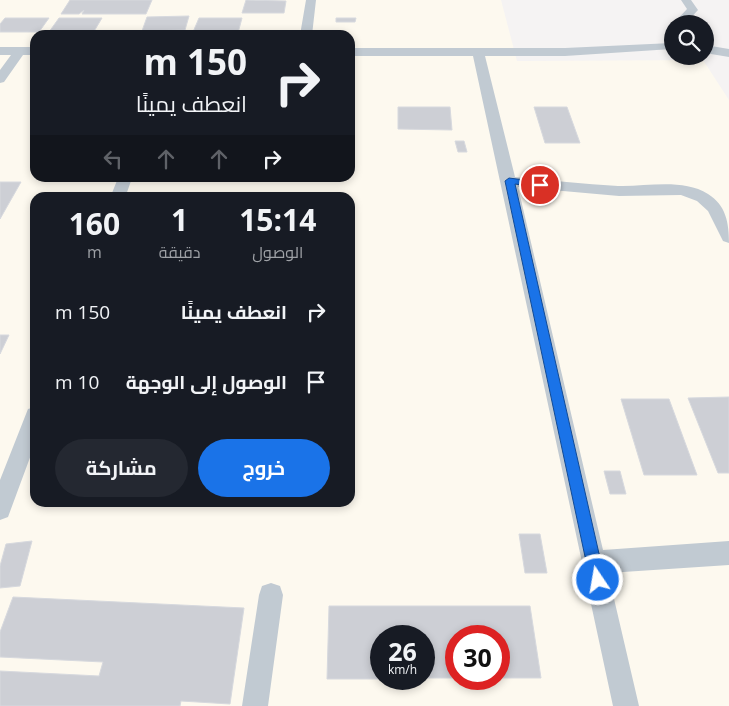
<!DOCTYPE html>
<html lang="ar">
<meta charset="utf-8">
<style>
body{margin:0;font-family:"Open Sans",Cairo,sans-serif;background:#242831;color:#f1f3f6;direction:rtl;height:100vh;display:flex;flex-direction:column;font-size:19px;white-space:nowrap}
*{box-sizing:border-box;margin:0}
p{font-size:16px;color:#9ea1a6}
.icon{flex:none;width:28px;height:28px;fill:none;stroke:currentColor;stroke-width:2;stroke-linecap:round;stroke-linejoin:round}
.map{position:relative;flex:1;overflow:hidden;direction:ltr}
.side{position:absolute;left:30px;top:192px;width:325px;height:315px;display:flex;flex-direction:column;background:#171b24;border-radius:15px;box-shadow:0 2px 8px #0003;direction:rtl}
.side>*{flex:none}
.hud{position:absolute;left:30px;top:30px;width:325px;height:152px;border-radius:15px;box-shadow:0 2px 8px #0003;direction:rtl;background:#171b24;color:#f1f3f6;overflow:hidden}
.controls{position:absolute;left:664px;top:15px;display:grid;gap:10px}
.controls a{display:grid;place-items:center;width:50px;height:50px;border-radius:50%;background:#171b24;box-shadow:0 2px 8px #0003;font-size:25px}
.speed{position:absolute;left:370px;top:625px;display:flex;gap:10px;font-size:25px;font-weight:700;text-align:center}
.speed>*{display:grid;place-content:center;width:65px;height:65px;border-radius:50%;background:#171b24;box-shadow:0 2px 8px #0003;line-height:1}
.speed small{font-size:12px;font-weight:400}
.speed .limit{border:8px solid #d22;background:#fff;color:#111}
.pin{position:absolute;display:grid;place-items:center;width:42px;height:42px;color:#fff;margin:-21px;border:2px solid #fff;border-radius:50%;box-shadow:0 1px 5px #0007}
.me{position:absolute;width:55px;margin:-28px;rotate:348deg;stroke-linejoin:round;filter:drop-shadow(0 0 4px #0008)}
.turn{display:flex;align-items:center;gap:18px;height:105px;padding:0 25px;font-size:22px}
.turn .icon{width:65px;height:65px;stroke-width:2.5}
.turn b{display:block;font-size:35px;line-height:42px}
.lanes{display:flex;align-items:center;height:48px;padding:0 25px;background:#0003;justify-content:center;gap:25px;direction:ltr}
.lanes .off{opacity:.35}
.eta{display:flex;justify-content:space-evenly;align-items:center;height:85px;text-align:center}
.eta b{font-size:30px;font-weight:700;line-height:35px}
.button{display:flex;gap:10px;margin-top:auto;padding:10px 25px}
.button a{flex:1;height:58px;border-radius:30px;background:#1a73e8;color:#fff;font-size:20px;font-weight:700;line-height:58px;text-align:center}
.button a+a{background:#242831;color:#f1f3f6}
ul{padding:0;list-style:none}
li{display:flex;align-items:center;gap:15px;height:70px;padding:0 25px}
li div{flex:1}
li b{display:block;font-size:19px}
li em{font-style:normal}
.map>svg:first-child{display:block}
.commercial{fill:#fdf9ef;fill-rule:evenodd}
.building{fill:#cdcfd5;stroke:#d7d9de}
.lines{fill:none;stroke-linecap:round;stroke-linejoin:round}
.minor{fill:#c1cad2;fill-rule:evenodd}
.route{fill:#1a73e8;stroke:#114b97}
</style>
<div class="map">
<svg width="729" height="706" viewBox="0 0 729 706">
<rect width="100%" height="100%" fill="#f5f3f3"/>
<path class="commercial" d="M0,0H501L517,61L703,60L729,100V706H0ZM35,35H350V178H35ZM35,198H350V502H35ZM381,636H424V679H381ZM456,636H499V679H456Z"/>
<path class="building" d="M70,0H152L146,14H82L84,10L79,14H61Z
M246,0L286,1L284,13H242Z
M189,16L185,30L142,31L147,17Z
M5,18H49L39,32H0V24Z
M59,18H102L93,33L49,32Z
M199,18H242L238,33L193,32Z
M336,18H356L355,22H336Z
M398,107H450L452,130L398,129Z
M534,107H567L580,143H545Z
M455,141H464L467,152H458Z
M0,182H21L0,219Z
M0,335H9L0,354Z
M729,397V473H718L688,398Z
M621,399H669L697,475H644Z
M604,471H620L626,494H610Z
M519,534H540L547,573H525Z
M32,541L20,586L0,588V566L6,544Z
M13,597L244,608L230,704L181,701L180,706H0V671L99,676L103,662L0,657V632Z
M329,606H530L541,678H499V636H456V678H424V636H381V679H327Z"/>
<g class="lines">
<path class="minor" d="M306,0H316L312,35H300Z
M681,0H691L698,10L685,24H673L687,9Z
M672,43V49L565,56H485L515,177C549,180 584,184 618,186C646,187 682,178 708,194C726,205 729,223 729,243L723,241L708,211L697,201L681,195L619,196L518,187L603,550L729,541V565L608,573L639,706H613L473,56H350V48H565Z
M705,45L729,49V57L705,53Z
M0,47H35V55H23L4,82L0,83V70L11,55H0Z
M118,178H132L125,198H110Z
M35,407V444L8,517L0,520V480L28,409Z
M271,583L280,586L283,595L268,706H242L259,595L262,586Z"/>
</g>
<path class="route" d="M509,178L540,182L544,185L540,188L515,184L605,580L603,585L598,587L592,585L590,580L505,181Z"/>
</svg>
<div class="controls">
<a><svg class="icon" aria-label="search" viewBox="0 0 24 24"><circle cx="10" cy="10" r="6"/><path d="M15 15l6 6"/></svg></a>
</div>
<div class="speed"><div>26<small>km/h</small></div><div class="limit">30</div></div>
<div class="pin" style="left:540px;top:185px;background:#d93025"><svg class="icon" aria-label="arrive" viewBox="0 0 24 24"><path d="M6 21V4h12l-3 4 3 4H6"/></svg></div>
<svg class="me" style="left:598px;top:580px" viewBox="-20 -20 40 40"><circle r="17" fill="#1a73e8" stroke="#fff" stroke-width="3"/><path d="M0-11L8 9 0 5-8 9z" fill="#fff"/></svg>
<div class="hud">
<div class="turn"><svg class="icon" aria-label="right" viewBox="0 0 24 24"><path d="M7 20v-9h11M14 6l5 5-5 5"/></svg><div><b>150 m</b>انعطف يمينًا</div></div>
<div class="lanes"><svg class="icon off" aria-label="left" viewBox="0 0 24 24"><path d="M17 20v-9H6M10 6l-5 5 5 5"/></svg><svg class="icon off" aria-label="ahead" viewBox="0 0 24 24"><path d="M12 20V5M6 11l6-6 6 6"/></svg><svg class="icon off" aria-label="ahead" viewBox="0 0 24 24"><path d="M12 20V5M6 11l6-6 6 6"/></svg><svg class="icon" aria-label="right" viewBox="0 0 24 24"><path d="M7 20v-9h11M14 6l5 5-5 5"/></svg></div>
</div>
<section class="side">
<div class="eta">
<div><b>15:14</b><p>الوصول</p></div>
<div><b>1</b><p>دقيقة</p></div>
<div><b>160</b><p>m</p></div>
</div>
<ul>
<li><svg class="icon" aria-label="right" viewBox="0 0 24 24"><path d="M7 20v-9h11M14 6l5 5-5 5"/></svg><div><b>انعطف يمينًا</b></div><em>150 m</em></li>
<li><svg class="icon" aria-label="arrive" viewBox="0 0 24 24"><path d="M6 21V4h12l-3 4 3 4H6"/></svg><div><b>الوصول إلى الوجهة</b></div><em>10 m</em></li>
</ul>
<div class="button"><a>خروج</a><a>مشاركة</a></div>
</section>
</div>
